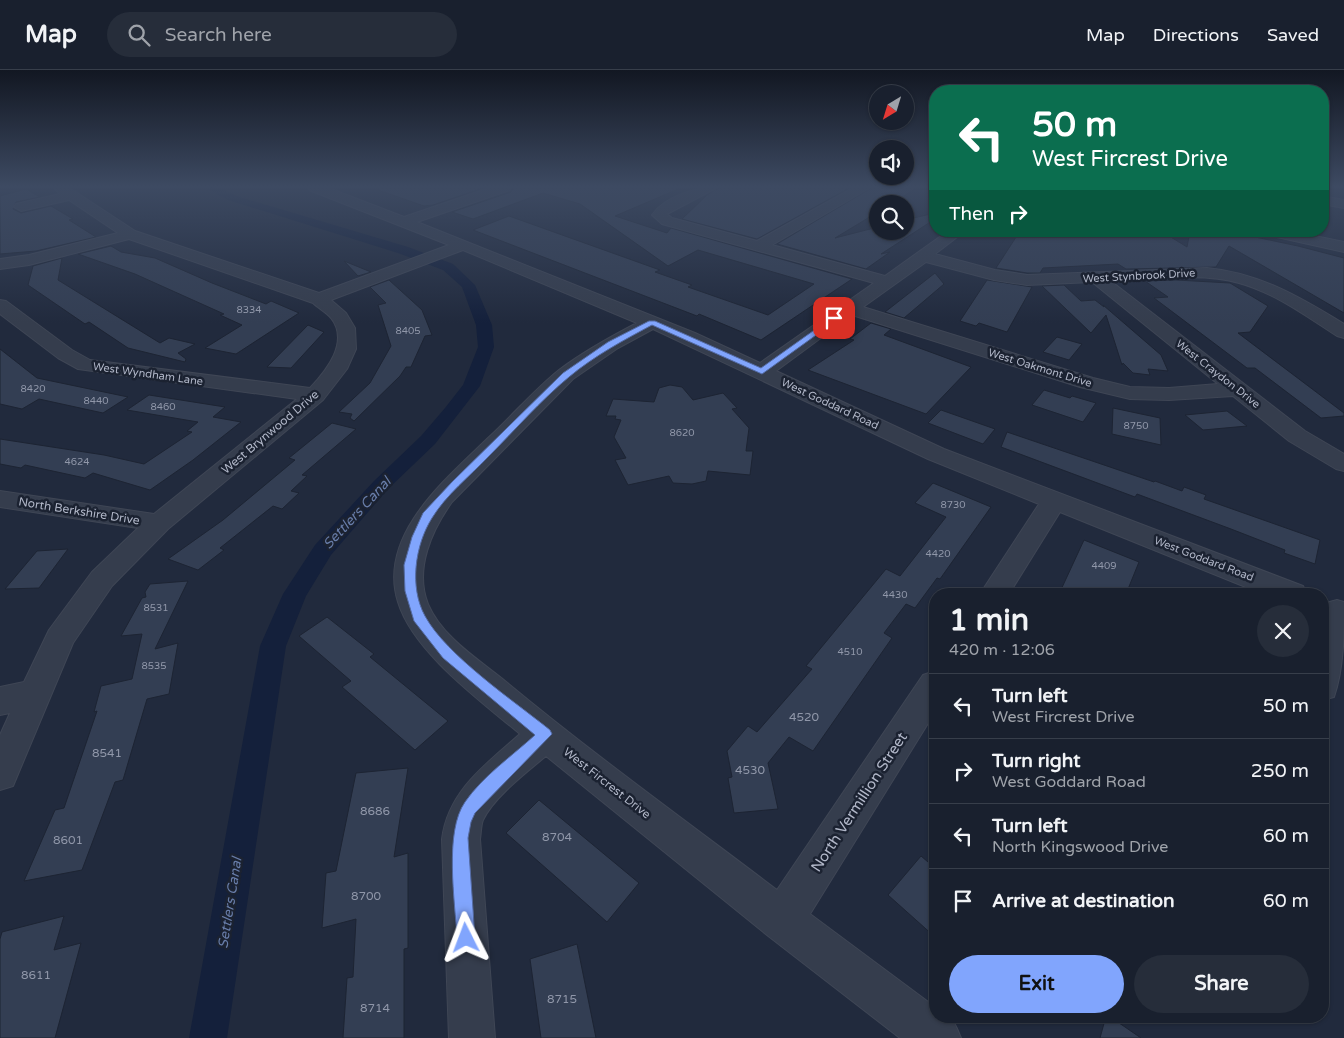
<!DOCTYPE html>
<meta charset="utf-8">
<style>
body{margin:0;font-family:"Varela Round",sans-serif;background:#262d3a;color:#f1f3f6;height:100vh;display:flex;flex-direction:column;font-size:19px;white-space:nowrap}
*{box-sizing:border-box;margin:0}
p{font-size:16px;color:#9fa3aa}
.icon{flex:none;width:28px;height:28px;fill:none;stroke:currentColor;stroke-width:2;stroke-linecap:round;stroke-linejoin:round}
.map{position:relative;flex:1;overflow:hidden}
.side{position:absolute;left:929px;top:518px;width:400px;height:435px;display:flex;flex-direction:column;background:#19202e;border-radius:20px;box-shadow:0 1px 4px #0004,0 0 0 1px #373e4a}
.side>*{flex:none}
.banner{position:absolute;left:929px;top:15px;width:400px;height:152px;border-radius:20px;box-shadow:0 1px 4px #0004,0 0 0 1px #373e4a;background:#0b6e4f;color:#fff;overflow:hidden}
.needle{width:32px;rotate:218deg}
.controls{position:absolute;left:869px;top:15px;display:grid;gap:10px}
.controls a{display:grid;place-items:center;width:45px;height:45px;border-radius:50%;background:#19202e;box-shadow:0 1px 4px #0004,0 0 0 1px #373e4a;font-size:25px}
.pin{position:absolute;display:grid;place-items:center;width:42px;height:42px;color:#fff;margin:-21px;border-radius:10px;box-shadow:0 2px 8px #0006}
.me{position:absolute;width:55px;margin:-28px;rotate:357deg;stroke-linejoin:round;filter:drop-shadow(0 0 4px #0008)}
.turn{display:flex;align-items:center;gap:18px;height:105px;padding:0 20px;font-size:22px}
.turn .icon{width:65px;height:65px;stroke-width:2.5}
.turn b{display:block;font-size:35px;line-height:42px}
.then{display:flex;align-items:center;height:48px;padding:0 20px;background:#0003;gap:10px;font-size:19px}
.round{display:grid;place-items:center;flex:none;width:52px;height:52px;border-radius:26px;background:#262d3a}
.head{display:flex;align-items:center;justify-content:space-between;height:85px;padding:0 20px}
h1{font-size:30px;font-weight:700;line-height:38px}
.action{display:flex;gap:10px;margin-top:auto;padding:10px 20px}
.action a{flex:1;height:58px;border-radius:30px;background:#81a5fd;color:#111;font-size:20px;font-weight:700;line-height:58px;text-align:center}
.action a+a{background:#262d3a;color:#f1f3f6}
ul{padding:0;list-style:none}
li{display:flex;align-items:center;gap:15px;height:65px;padding:0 20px;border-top:1px solid #373e4a}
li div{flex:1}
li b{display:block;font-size:19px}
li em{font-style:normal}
header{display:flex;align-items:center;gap:30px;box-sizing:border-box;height:70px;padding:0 25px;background:#19202e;border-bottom:1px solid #373e4a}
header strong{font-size:24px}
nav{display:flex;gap:28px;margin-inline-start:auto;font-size:18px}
.search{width:350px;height:45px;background:#262d3a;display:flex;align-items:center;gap:12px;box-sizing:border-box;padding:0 18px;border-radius:28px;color:#9fa3aa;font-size:19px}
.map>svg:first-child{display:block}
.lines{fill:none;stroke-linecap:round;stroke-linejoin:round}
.canal{fill:#14203b;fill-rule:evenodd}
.building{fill:#333e53;stroke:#1d2433}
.minor-casing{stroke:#3f4655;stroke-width:2}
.minor{fill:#353d4d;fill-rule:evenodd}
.route{fill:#81a5fd;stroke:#546ba4}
.labels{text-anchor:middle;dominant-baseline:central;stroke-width:5;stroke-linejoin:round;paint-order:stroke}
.number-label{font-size:10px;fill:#9097a9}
.far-street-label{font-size:11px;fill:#b1b7c8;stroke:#1b2231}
.street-label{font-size:12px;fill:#b1b7c8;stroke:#1b2231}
.near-number-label{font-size:12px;fill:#9097a9}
.water-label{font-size:14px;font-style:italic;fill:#687da9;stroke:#1b2231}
.near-street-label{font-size:15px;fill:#b1b7c8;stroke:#1b2231}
</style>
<header>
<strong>Map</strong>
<div class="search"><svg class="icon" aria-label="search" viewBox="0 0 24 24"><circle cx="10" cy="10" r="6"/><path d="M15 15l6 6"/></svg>Search here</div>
<nav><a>Map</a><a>Directions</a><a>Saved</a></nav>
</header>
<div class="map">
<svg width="1344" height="968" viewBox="0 0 1344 968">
<rect width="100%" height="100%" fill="#212a3d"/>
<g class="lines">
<path class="canal" d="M204,117H218L236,126L408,177L453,194L475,215L492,255L494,277L480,316L435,374L388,419L331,485L306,526L286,576L227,968H189L260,576L283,524L315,475L374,411L421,366L445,338L463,315L478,277L476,255L462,217L443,200L398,183L228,130Z"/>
</g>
<path class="building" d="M378,117H486L433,135L424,136L378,120Z
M513,117H683L615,146L667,163L671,158L852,209L761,270L699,244L697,246L473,160L509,146L660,200L655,202L692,215L688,217L768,245L814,214L698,180L668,196L580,134L543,123L473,149L452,142L511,122Z
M720,117H851L757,169L682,149L707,125Z
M873,117H918L891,134H878V142L835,168L878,157V161H905V150L935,143V149L881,184L890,182L866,199L777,174Z
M26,119L40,127L16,132L13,139L21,143L51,136L73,149L69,150L96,167L36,181L0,184V126Z
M1020,161H1161L1187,177L1190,161H1237L1236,163L1298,176L1344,188V243L1229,176L1216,197L1126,199L1118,194L1043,198L1040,203H1027L996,198Z
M111,176L121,182L155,188L212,213L266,234L271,231L299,243L236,284L205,278L242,255L220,245L224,244L135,204L78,184Z
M62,188L58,210L160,273L169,268L195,274L178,283L186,289L185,292L128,278L89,252L85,254L28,215L33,196Z
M344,191L371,202L358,206Z
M935,203L944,214L904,248L885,242Z
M389,210L422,240L432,265L425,266L411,297H406L400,306L354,351L350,348L352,344L339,342L370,313L391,276L378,235L386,233L370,217Z
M987,210L1032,217L1007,262L979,253L976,256L960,251Z
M1176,210L1230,213L1268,236L1250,262L1238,263L1344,343V346L1321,348L1255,298H1247L1154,228L1168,227L1145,211Z
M1064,215L1081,231L1095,230L1104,237L1103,235L1161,285L1168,301L1148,299L1150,305L1133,303L1123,293L1122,295L1106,245L1091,263L1042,216Z
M871,253L891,259L884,265L971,297L926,344L808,300L854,270L850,269Z
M308,255L324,262L291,298L267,297Z
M1057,267L1082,274L1069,290L1043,282Z
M0,279L37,308L128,327L103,343L39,329L22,339L0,334Z
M670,315L682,317L693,330L723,323L737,338L732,339L749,358L746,381H753L750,405L708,401L706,411L692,414L673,413L669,406L628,415L615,390L626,388L614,367L621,350L615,349L616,346H606L613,329L654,332L659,318Z
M1044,320L1070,328L1072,326L1096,333L1083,352L1032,335Z
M149,325L225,337L213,347L241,352L193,390L150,420L93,403L85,408L25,395L21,398L0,394V369L104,385L144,394L192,362L187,361L198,352L127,340Z
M1113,338L1160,348L1161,375L1112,364Z
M941,340L995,359L983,374L928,353Z
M1227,341L1247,356L1203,360L1185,345Z
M332,353L356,359L302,405L307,406L291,421L299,423L282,439L273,436L220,478L224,480L198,500L168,489L223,450L295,390L289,388Z
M1007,362L1154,412L1155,411L1182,421L1184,417L1206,425L1204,429L1320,470L1315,494L1284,483L1285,480L1231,459L1137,424L1135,427L1001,377Z
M933,413L991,437L940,509L937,508L915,538L906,534L884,563L892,568L813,681L789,667L768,693L778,739L734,743L728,708L732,707L727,681L748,656L757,662L812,599L806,596L886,499L900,506L946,447L915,433Z
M1084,470L1139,492L1126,524H1059Z
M68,479L39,518L5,519L37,481Z
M188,511L155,579L178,573L169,624L147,629L123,710L115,712L82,800L24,811L55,740L64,738L97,641L94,642L101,616L132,609L142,564L121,566L142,528L146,527L145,522L150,514Z
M327,547L374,584L370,587L448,651L415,680L342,617L351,611L299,566Z
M408,698L394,787L408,783V878L404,879V968H343L347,908L353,907L356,849L322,858L326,803L336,801L356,703Z
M539,730L639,813L607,852L506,763Z
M921,786L935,798V867L888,825Z
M64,846L54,880L81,873L55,968H0V869L2,862Z
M577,874L596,968H541L530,889Z
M1106,946H1109L1141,968H1100Z"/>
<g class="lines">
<g class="minor-casing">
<path id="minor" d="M53,117H68L135,161L319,223L449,175L309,120L308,117H326L404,147L492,117H511L510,120L417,152L695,263L760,293L874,213L662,154L652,145C665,126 697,117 718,117L667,144L672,148L757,171L855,117H871L772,175L885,206L948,161H965L935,184L995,200L1027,205L1207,198C1259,203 1300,227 1344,254V268L1337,266C1306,246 1275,223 1239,213C1202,202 1151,210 1112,212L1305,361L1344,384V401L1336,399L1289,371L1233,326L1169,330L1130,329L1080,317L852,245L776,301L944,379L1303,516L1307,524H1263L1060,442L1009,524H980L1039,434L928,389L653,259L618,278L573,309L452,432C432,460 414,499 428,534C442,567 478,589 505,611C593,684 686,751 777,820L923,605L935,601V642L810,844L935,937V946C954,946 954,952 961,968H900L767,865L546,686C527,702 494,727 483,750C481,755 481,763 480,769L495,968H449L442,769C448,721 486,694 520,664C481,631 413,582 398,532C377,465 446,409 488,368C512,346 534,320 559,300C583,282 610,267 637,253L463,180L331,230L346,243L355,258L356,279L347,299L323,330L168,459L112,516L73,573L13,716L0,720V665L10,643L0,645V617L24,612L49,560L92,502L138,458L0,437V421L154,444L297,329L78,299L58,288L0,244V230L6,231L72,280L90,290L310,318C326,301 350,272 331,248C326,242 318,238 313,233L129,169L29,195L0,199V189L29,185L118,163L69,130L21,141L14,137L16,134L60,124ZM926,192L994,210L1027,215L1092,212L1218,314L1169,318L1130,317L1093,308L863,237Z
M1322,126L1344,130V138L1322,134Z
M1261,161H1291L1344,172V182L1268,165Z
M1337,530L1344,532C1344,563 1344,598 1334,627L1322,630V540L1326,533Z"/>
</g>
<use href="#minor" class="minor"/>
</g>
<linearGradient id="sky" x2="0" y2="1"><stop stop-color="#121722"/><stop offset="0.46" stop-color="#3d4a62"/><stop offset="1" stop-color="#3d4a62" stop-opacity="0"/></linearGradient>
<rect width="1344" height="253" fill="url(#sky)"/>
<path class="route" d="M834,246L837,247V250L762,304L652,255C624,270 594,286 569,307C540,331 515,360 488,387C470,406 446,425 432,448C415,475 409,517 425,546C446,585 514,631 550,660L552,664L475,743L471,752L468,768L475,868L472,874L466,877L460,874L457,868C455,831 444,762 465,732C483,706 512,686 535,665L443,588L414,551L405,521L404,495L412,467L423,443L452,412L563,303L608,272L649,251H655L761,298Z"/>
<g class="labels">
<g class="number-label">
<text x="249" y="240">8334</text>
<text x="408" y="261">8405</text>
<text x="33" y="319">8420</text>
<text x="96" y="331">8440</text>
<text x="163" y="337">8460</text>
<text x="1136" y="356">8750</text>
<text x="682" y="363">8620</text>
<text x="77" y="392">4624</text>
<text x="953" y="435">8730</text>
<text x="938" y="484">4420</text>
<text x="1104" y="496">4409</text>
<text x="895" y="525">4430</text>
<text x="156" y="538">8531</text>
<text x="850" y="582">4510</text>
<text x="154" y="596">8535</text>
</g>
<g class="far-street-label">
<text transform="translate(1139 206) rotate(-3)">West Stynbrook Drive</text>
<text transform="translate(1040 298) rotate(17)">West Oakmont Drive</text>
<text transform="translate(148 304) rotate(8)">West Wyndham Lane</text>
<text transform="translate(1218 304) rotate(38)">West Craydon Drive</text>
<text transform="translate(830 334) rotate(25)">West Goddard Road</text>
<text transform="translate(1204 489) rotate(21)">West Goddard Road</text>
</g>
<g class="street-label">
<text transform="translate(270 362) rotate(-40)">West Brynwood Drive</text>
<text transform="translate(79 441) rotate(9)">North Berkshire Drive</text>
<text transform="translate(607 713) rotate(38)">West Fircrest Drive</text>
</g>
<g class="near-number-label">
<text x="804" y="647">4520</text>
<text x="107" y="683">8541</text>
<text x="750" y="700">4530</text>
<text x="375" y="741">8686</text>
<text x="557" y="767">8704</text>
<text x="68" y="770">8601</text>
<text x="366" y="826">8700</text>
<text x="36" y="905">8611</text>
<text x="562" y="929">8715</text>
<text x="375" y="938">8714</text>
</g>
<g class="water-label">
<text transform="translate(357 443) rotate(-47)">Settlers Canal</text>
<text transform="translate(230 833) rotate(-81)">Settlers Canal</text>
</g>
<g class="near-street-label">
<text transform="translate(859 732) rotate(-57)">North Vermillion Street</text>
</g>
</g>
</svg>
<div class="controls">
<a><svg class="needle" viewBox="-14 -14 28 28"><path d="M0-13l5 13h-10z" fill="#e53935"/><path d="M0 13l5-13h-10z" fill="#9fa3aa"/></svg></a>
<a><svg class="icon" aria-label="sound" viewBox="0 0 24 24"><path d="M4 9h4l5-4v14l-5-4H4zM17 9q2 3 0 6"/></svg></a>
<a><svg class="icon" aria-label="search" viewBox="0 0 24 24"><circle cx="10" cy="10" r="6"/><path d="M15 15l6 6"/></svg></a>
</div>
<div class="pin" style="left:834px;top:248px;background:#d93025"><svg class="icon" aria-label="arrive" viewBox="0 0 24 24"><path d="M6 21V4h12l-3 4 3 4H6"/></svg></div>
<svg class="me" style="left:466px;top:868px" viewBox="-20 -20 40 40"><path d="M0-17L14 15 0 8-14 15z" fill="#81a5fd" stroke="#fff" stroke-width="4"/></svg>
<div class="banner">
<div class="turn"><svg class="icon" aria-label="left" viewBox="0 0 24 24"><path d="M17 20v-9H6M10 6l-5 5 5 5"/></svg><div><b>50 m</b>West Fircrest Drive</div></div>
<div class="then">Then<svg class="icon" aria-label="right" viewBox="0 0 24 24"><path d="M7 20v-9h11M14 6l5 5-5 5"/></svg></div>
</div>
<section class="side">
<div class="head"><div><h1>1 min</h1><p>420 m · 12:06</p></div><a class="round"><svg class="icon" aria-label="close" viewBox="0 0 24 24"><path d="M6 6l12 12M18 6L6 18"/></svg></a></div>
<ul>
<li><svg class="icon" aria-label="left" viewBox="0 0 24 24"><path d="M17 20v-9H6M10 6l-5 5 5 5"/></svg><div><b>Turn left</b><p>West Fircrest Drive</p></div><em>50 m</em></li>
<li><svg class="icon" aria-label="right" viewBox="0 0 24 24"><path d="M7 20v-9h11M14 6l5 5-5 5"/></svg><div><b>Turn right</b><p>West Goddard Road</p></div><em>250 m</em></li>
<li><svg class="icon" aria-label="left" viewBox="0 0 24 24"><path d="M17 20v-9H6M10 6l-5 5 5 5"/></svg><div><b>Turn left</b><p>North Kingswood Drive</p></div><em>60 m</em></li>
<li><svg class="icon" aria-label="arrive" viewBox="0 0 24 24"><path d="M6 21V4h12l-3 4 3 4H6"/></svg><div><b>Arrive at destination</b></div><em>60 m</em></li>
</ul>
<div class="action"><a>Exit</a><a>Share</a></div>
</section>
</div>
